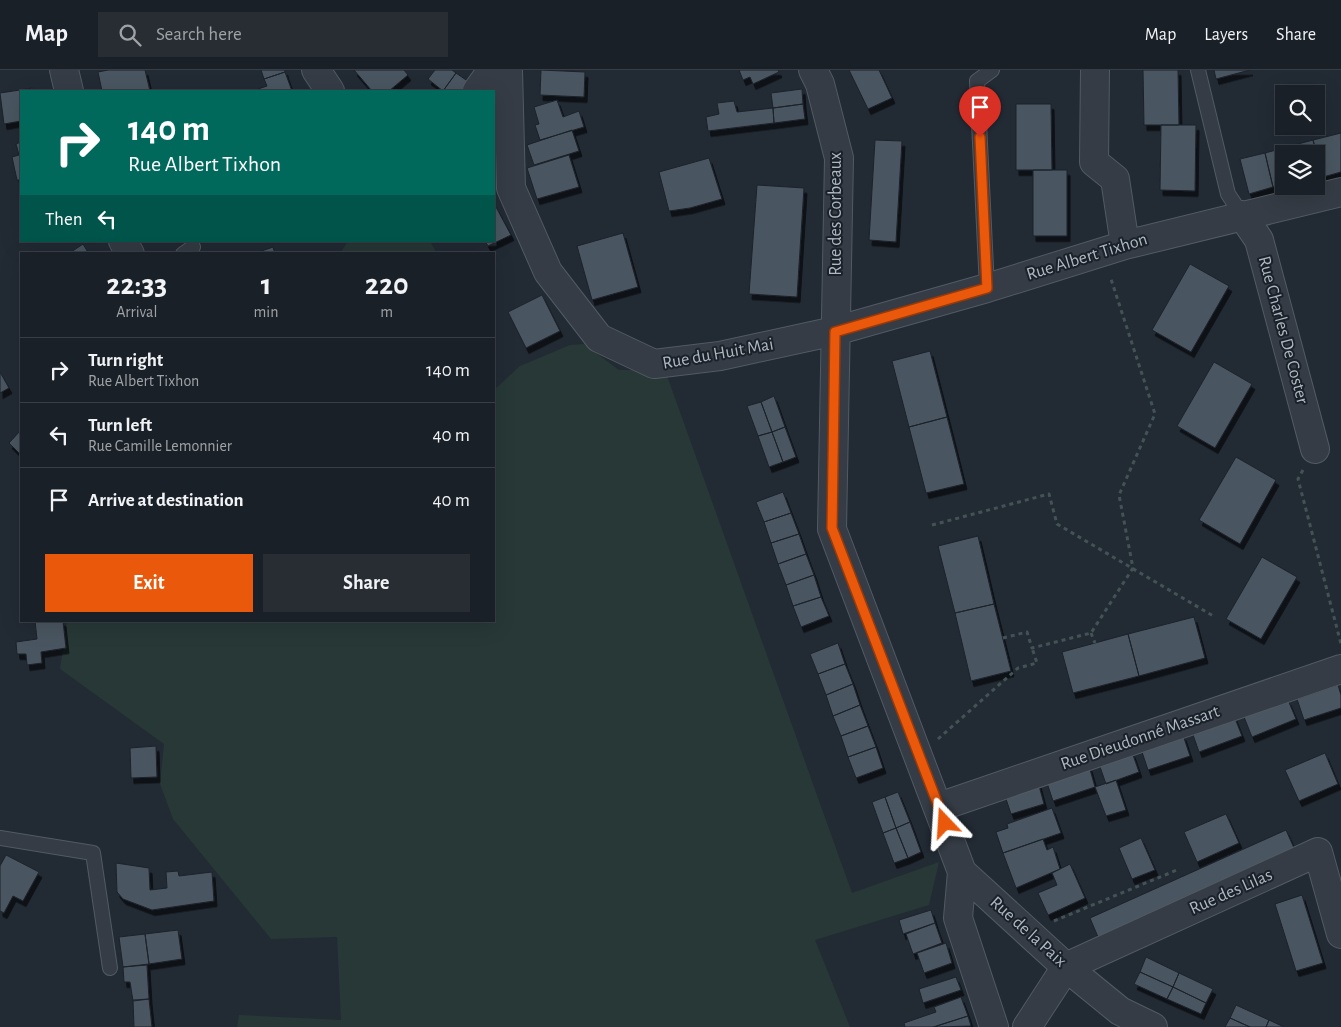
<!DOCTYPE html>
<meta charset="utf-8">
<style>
body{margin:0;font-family:"Alegreya Sans",sans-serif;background:#272d33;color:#f1f3f6;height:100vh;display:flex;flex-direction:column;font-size:19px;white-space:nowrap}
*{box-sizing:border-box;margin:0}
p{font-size:16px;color:#9fa3a7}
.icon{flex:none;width:28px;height:28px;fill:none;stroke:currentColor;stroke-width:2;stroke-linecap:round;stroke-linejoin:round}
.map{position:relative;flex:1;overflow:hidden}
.sheet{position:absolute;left:20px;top:182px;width:475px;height:370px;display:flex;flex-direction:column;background:#1a2027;border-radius:0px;box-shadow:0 5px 20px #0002,0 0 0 1px #383e44}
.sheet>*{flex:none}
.banner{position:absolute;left:20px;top:20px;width:475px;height:152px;border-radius:0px;box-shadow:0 5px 20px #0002,0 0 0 1px #383e44;background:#00695c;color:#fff;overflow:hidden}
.tools{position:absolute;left:1275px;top:15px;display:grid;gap:10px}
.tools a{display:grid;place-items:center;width:50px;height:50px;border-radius:0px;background:#1a2027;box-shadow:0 5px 20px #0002,0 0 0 1px #383e44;font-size:25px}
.pin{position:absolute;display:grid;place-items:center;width:42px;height:42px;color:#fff;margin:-51px -21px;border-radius:50% 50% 50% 0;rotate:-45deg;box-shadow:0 0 5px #0007}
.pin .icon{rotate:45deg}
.me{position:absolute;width:55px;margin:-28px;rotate:340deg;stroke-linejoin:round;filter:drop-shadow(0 0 4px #0008)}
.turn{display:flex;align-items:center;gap:18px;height:105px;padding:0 25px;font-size:22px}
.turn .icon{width:65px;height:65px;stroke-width:2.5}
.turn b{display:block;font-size:35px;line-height:42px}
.then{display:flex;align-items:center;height:48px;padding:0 25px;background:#0003;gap:10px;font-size:19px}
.eta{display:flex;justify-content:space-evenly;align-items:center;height:85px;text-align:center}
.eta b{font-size:30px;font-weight:700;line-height:35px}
.cta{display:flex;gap:10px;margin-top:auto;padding:10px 25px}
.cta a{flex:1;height:58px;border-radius:0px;background:#ea580c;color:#fff;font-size:20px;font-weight:700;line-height:58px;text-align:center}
.cta a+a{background:#272d33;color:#f1f3f6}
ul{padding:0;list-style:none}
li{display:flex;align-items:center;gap:15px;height:65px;padding:0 25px;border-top:1px solid #383e44}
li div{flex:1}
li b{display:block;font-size:19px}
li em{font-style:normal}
header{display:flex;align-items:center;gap:30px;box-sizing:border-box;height:70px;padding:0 25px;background:#1a2027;border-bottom:1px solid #383e44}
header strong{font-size:24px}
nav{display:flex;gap:28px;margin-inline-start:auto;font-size:18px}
.search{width:350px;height:45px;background:#272d33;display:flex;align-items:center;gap:12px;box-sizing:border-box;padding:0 18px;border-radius:0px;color:#9fa3a7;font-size:19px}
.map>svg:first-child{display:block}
.green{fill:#273837}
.building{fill:#4a5460;stroke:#1c232b;filter:url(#shadow)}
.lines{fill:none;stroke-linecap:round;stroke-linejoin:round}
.service-casing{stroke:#525a63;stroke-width:16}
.minor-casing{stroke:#525a63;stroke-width:30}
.path{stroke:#435355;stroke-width:3;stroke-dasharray:4 4;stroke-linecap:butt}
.service{stroke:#353c45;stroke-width:14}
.minor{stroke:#353c45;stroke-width:28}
.route-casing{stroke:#983908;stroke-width:12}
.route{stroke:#ea580c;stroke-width:9}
.labels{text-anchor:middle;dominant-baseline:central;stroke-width:4;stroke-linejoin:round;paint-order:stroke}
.street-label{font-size:18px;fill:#afb7c2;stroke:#1a2129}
</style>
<header>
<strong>Map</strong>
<div class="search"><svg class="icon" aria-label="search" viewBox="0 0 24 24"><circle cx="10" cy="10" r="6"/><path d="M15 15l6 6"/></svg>Search here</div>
<nav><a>Map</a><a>Layers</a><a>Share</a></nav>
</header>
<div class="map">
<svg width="1341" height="957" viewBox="0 0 1341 957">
<defs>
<filter id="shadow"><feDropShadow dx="3" dy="5.5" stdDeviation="0" flood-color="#0009"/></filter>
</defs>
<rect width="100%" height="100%" fill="#222a34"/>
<path class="green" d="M348,171H430L437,184H340Z
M584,274L619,300H665L852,823L939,792L929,835L815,870L850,957H237L239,945L341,950L337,867L271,869L173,749L160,714L164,674L60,599L67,551H494V320L520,296L570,275Z"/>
<path class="building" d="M108,0H145L150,21H102L98,2Z
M261,0H285V2L264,9Z
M354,0H404L408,5L389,21H372Z
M435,0H452L456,3L443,21L428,9Z
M541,0L585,2L584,27L540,25Z
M739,0H778L779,2L753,14L750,7L743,10Z
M849,0H879L892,28L868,39Z
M1143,0H1178L1179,55H1144Z
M1214,0H1250L1216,9Z
M285,2L292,21H259L258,19L267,16L264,9Z
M456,3L469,12L463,21H443Z
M33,18V21H21V51L4,54L0,23Z
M802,19L803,34L773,38L771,23Z
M557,30L563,47L579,41L584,57L540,70L535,55L539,54L534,37Z
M734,31L737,42L773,38L774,53L708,61L706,47L719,44L717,33Z
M803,34L805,49L774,53L773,38Z
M1016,34H1051L1052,100H1016Z
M1161,55H1196L1195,121L1160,120Z
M572,60L579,81L534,95L527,75Z
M1341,63V102L1323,107L1313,70Z
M875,70L902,71L896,172L869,170Z
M1313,70L1322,104L1316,106V84H1289L1287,77Z
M21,72V110H17L12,87L19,85L16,74Z
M1287,77L1289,84H1284V114L1273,117L1265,83Z
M1265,83L1273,117L1249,124L1240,89Z
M569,85L579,117L537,129L527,98Z
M709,88L722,129L690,138L669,141L659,102Z
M1033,100H1067V166H1033Z
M757,115L804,118L797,227L749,224Z
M496,137L511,165L488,176L485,171H494V139Z
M623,163L638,217L592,230L577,176Z
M83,174L89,184H68Z
M273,177L275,184H253Z
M1190,194L1229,216L1191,282L1152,260Z
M542,225L560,261L526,278L508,242Z
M930,281L947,347L909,357L892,291Z
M1214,292L1252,314L1215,378L1177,356Z
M0,302L9,318L0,323Z
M774,326L785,357L772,362L761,332Z
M761,332L772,362L758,366L747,336Z
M947,347L964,414L926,423L909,357Z
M785,357L796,387L783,392L772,362Z
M21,360V385L9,373Z
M772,362L783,392L769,397L758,366Z
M1236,387L1276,410L1240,474L1199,450Z
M783,422L791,443L764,452L756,432Z
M791,443L799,464L771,473L764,452Z
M799,464L806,484L778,494L771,473Z
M978,466L994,534L955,543L938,476Z
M806,484L814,505L786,515L778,494Z
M1262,487L1297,507L1261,569L1226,549Z
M814,505L821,527L793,536L786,515Z
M821,527L829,546L801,557L793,536Z
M994,534L1011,601L971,611L955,543Z
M1194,547L1205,588L1139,606L1128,564Z
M35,551H63L66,578L41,582L42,593L27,595L26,584H17L16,572L37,569Z
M1128,564L1139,606L1073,623L1062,582Z
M838,573L845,594L818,604L810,584Z
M845,594L853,614L826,625L818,604Z
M853,614L860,635L833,646L826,625Z
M1338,615L1341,625V638L1304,650L1297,629Z
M1288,630L1296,649L1252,667L1244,647Z
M860,635L868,656L841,666L833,646Z
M1234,646L1242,666L1199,682L1192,662Z
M868,656L876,677L848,687L841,666Z
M1183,665L1190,686L1148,700L1141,679Z
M156,676L157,707L131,708L130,678Z
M876,677L883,698L856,708L848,687Z
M1132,682L1139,702L1106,714L1099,694Z
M1325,683L1338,714L1299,731L1285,700Z
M1089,696L1095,717L1053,731L1046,710Z
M1116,710L1126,740L1106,746L1095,717Z
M1038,712L1044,734L1011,744L1004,723Z
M898,722L910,752L896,758L885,727Z
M885,727L896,758L883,763L872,732Z
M1052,738L1061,763L1003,783L996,762L1008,758L1007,754Z
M1226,744L1239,773L1197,792L1184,762Z
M910,752L921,782L908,788L896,758Z
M896,758L908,788L894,793L883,763Z
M1286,760L1294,778L1098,867L1090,848Z
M1141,768L1155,800L1132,809L1119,778Z
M1043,769L1047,780L1053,777L1060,799L1016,818L1003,783Z
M6,785L39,802L23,831L13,826L4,843L0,841V796Z
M116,793L149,798L150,820L167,818L166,802L178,801L179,806L212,802L214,831L152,840L123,829L117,822Z
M1070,794L1085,828L1048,845L1038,823L1057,815L1052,803Z
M1302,825L1323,893L1296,901L1275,834Z
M931,840L935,853L903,864L899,850Z
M935,853L942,873L913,884L906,864Z
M178,860L182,889L149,894L145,864Z
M145,864L149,894L123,897L119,867Z
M946,873L952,893L924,903L917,883Z
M1146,887L1179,903L1173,917L1140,902Z
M147,895L149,929L133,931L130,912H124L123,897Z
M1140,902L1173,917L1167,929L1134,914Z
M1179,903L1213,919L1206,933L1173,917Z
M956,907L961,920L923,933L919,919Z
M1173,917L1206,933L1201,944L1167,929Z
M961,927L968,946L933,957H905L904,953L936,942L934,937Z
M149,929L152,957H134L133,930Z
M1236,935L1269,950L1266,957H1250L1230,948Z
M968,946L971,956L937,957V956Z
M1230,948L1250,957H1225Z
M1269,950L1284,957H1266Z"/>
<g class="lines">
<g class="service-casing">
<path id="service" d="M1198,0L1228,124L1242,145
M183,184L193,177
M987,218L977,11L992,0
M0,768L93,783L110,898"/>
</g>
<g class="minor-casing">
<path id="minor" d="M64,0L69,21
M316,0L330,21
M508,0L511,118L548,202L599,268L654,294L720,286L835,261L987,218L1125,175L1341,122
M813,0L820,14L839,88L832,459L962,802L1066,897L1120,941L1153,957
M1095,0L1094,92L1115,109L1125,175
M477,21L492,0
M1242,145L1259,170L1315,379
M123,171L130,184
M939,737L1341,599
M962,802L958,848L994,957
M1027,957L1066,897L1318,782L1341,864"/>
</g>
<path class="path" d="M1303,400L1298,409L1341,574
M932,455L1049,424L1057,454L1215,547
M1091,563L1095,573
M1003,568L1027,562L1032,578L1091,563L1133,498L1119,425L1155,344L1110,206
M938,669L1018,598L1037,593L1032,578
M1054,851L1177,800"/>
<use href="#service" class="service"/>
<use href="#minor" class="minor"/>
</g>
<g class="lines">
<g class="route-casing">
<path id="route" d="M945,753L832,458L835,262L987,218L980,67"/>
</g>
<use href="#route" class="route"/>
</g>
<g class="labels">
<g class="street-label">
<text transform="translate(836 144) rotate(-90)">Rue des Corbeaux</text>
<text transform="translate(1087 187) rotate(-17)">Rue Albert Tixhon</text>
<text transform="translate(1283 260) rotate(75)">Rue Charles De Coster</text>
<text transform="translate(718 284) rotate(-10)">Rue du Huit Mai</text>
<text transform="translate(1140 668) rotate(-19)">Rue Dieudonné Massart</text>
<text transform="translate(1231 822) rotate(-24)">Rue des Lilas</text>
<text transform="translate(1028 862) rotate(42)">Rue de la Paix</text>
</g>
</g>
</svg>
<div class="tools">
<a><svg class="icon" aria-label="search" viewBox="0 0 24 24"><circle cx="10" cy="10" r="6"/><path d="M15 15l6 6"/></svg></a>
<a><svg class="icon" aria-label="layers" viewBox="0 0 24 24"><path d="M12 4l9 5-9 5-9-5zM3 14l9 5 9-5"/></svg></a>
</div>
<div class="pin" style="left:980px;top:67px;background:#d93025"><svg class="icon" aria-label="arrive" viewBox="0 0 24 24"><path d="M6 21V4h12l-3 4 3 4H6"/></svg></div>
<svg class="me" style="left:945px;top:753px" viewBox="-20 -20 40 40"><path d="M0-17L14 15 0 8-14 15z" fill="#ea580c" stroke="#fff" stroke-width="4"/></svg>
<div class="banner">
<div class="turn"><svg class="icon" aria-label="right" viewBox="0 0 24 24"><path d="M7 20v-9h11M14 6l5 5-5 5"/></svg><div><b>140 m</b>Rue Albert Tixhon</div></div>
<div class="then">Then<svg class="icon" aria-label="left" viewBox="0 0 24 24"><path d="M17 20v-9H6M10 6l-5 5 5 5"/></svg></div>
</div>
<section class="sheet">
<div class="eta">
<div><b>22:33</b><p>Arrival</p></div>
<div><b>1</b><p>min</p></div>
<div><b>220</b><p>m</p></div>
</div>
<ul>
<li><svg class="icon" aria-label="right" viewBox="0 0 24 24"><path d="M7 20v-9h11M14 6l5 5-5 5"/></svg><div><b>Turn right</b><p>Rue Albert Tixhon</p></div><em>140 m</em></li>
<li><svg class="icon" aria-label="left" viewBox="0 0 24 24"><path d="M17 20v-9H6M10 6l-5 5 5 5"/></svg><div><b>Turn left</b><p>Rue Camille Lemonnier</p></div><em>40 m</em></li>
<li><svg class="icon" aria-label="arrive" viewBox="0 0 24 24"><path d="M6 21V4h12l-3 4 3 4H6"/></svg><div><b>Arrive at destination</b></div><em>40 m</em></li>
</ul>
<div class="cta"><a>Exit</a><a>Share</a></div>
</section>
</div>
